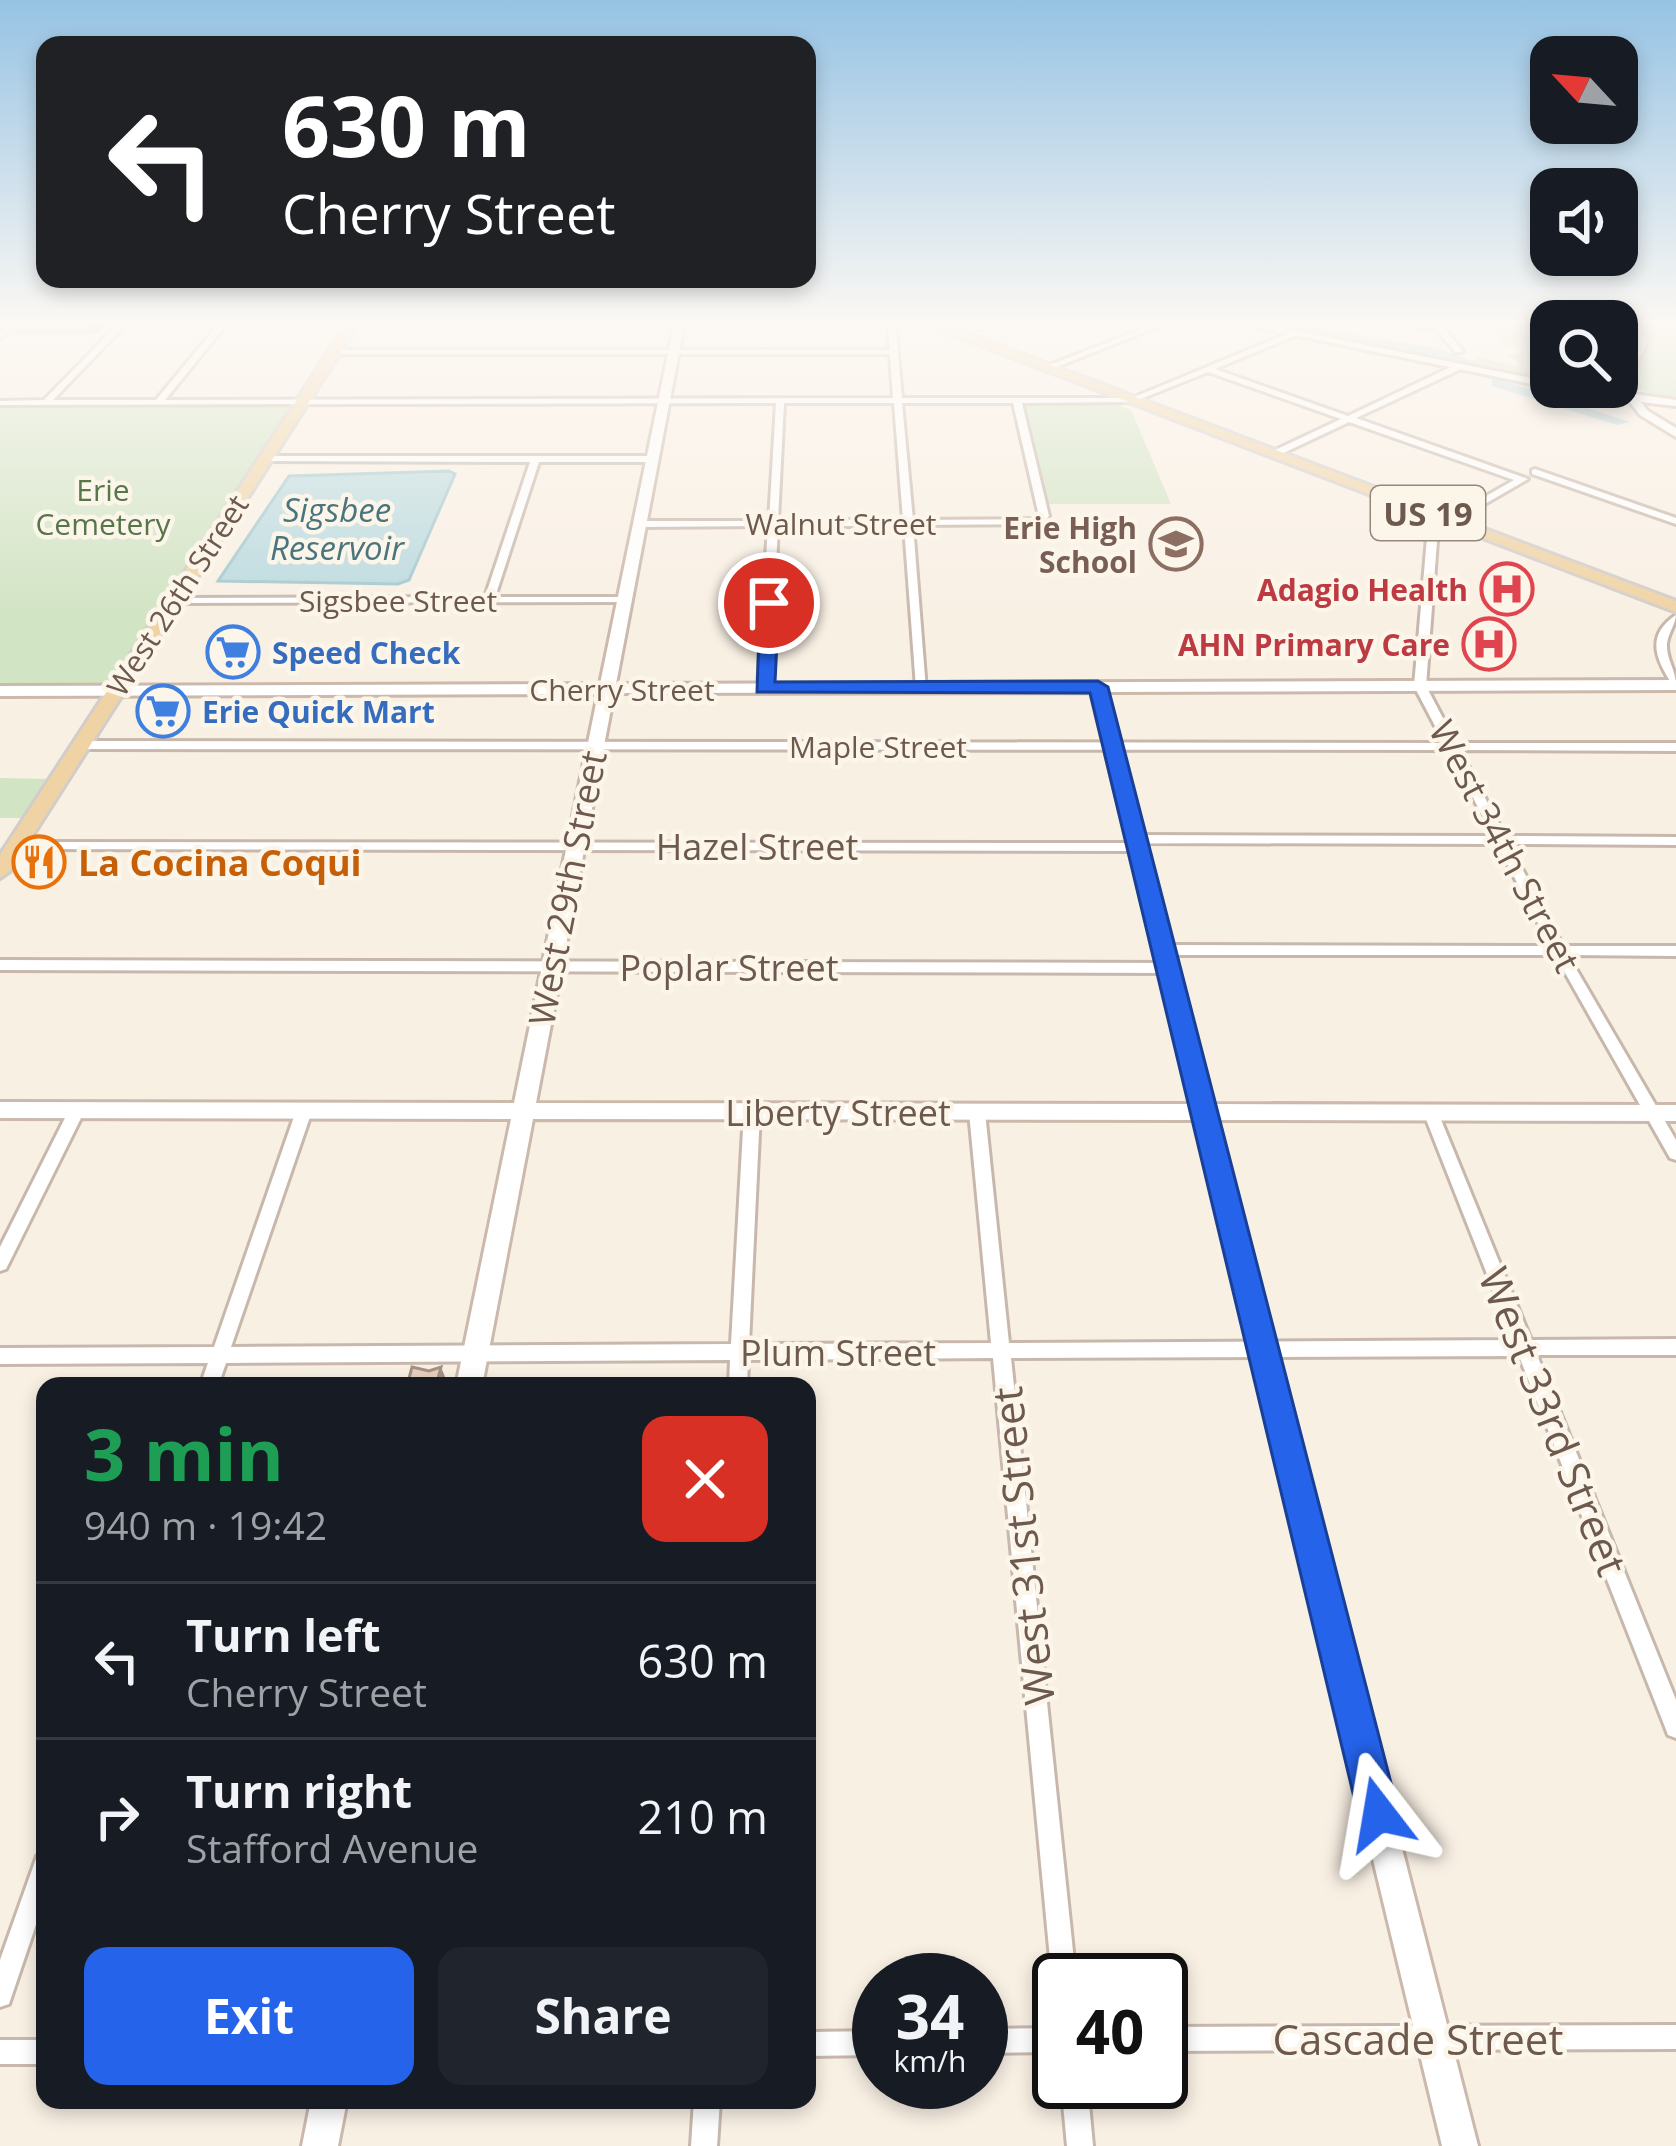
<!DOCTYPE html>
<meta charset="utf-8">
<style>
body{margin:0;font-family:"Open Sans",sans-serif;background:#20242c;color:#f1f3f6;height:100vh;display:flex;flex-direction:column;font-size:45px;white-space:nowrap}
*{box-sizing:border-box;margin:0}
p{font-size:39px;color:#9ea1a6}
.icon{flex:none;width:66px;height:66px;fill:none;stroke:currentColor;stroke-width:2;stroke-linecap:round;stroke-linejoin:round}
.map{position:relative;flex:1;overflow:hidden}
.drawer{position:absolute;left:36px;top:1377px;width:780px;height:732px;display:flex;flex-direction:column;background:#171b24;border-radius:24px;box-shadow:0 6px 18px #0003}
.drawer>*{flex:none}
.banner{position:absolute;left:36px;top:36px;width:780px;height:252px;border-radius:24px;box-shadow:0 6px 18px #0003;background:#202124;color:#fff;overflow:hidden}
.needle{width:78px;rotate:296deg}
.buttons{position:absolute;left:1530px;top:36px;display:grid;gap:24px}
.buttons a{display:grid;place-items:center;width:108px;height:108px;border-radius:24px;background:#171b24;box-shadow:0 6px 18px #0003;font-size:60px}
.speed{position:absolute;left:852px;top:1953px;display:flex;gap:24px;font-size:60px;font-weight:700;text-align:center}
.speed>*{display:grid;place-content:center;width:156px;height:156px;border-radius:50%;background:#171b24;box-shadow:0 6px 18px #0003;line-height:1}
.speed small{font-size:30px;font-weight:400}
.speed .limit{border:6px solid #111;border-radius:18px;background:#fff;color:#111}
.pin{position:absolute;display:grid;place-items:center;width:102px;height:102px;color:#fff;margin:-51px;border:6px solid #fff;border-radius:50%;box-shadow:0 3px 12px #0007}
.me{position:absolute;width:132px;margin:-66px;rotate:346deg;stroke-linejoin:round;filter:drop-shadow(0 0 9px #0008)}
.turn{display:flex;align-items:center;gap:42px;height:252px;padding:0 48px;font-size:54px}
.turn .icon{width:156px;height:156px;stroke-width:2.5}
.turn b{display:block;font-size:84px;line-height:102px}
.round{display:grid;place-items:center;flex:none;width:126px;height:126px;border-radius:24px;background:#20242c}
.overview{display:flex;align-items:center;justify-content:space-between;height:204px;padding:0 48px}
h1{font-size:72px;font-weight:700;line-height:90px;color:#1e9e55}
.button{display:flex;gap:24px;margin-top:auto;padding:24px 48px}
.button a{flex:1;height:138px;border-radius:24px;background:#2563eb;color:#fff;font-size:48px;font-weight:700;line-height:138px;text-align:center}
.button a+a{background:#20242c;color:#f1f3f6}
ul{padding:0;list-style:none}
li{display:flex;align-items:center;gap:36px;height:156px;padding:0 48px;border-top:3px solid #363941}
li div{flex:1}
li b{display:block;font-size:45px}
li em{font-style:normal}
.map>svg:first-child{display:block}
.green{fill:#d1e4c4}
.water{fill:#bbdadf;stroke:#a3c8cf;stroke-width:3}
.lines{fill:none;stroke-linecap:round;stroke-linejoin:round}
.river{fill:#bbdadf;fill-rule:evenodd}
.street-casing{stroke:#c8b8ac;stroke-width:6}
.secondary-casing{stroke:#cbb9ab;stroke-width:6}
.primary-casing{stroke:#d3cdca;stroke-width:6}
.street{fill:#fff;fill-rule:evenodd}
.secondary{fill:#fff;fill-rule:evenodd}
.primary{fill:#efd3a4;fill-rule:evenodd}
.wall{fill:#c9b3a4}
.shaded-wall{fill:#a49286}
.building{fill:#ead0bf;stroke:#a49286;stroke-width:3}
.route{fill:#2563eb;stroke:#184099;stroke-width:3}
.labels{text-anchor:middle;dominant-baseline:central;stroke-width:9;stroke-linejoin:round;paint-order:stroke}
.far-park-label{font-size:30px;fill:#57774a;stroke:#fcf5e9}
.far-street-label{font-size:30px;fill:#6d594d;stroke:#fcf5e9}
.far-education-label{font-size:30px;font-weight:bold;fill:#785e54;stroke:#fcf5e9;text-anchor:end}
.far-health-label{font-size:30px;font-weight:bold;fill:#be3a42;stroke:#fcf5e9;text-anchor:end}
.far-shop-label{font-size:30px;font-weight:bold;fill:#366cbe;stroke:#fcf5e9;text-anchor:start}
.far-water-label{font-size:33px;font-style:italic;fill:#4a757e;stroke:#fcf5e9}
.shield{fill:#fcf5e9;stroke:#98887c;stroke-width:3}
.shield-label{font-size:33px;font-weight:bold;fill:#6d594d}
.street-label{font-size:36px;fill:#6d594d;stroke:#fcf5e9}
.food-label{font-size:36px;font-weight:bold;fill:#c56008;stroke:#fcf5e9;text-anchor:start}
.near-street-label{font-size:42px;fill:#6d594d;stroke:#fcf5e9}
</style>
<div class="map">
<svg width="1676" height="2146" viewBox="0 0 1676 2146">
<rect width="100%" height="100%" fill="#f9f0e4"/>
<path class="green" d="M1484,320H1617L1626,341L1617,352V321H1551V381L1463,365L1480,357L1516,366L1519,362L1506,356L1520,353L1516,347L1504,345L1495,327Z
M1634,320H1676V399L1630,388L1631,372L1646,343Z
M1112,403L1131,410L1171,504H1046L1022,404Z
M0,405H293L108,685L0,687Z
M0,778L50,779L23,818H0Z"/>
<path class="water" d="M449,471L455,474L409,580L398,584L218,581L289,476Z"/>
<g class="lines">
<path class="river" d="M1236,320H1266L1440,349L1476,363L1469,367L1437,357Z
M1492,380H1502L1630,422L1617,425L1492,386Z"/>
<g class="street-casing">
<path id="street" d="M14,320H22L0,338V332Z
M122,320H130L53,400H156L222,320H230L165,400L893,398L890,354H334L330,352L334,350H890L887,320H895L902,398H1132L1294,331L1297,335L1215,369L1348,416L1455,365H1461V369L1356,418L1528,479L1452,523H1446V519L1514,480L1349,422L1277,456H1271V452L1341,419L1208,372L1133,402L1022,403L1049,516L1042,524L913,525L926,690H918L916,688L904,526H778L770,688L764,691L758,688L768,526L639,527L634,524L639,521H769L776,403L0,405V401L44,400ZM784,403H894L903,520H778ZM902,403H1013L1039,516L1036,519L913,520Z
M999,320H1010L957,336L953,334Z
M1165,320H1175L1049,370L1042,368Z
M1364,320L1432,324L1431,320H1437L1463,351L1456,353L1436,329Z
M264,456H653L657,459L653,462H539L495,597H623L627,598V602L169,603V599L173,598L485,597L530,462L261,461V457Z
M1535,469L1676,518V524L1532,474V470Z
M1434,512L1439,515L1426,686L1456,743H1676V751L1460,750L1505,836L1676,837V845L1509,844L1563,946H1676V956L1568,955L1676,1140V1160L1670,1158L1555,955H1165L1158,950L1165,945L1550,946L1497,844L1136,843L1130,839L1136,835L1493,836L1448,750L80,749L74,745L80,741L1444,743L1414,686L1429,515Z
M1676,615C1675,626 1668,633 1667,644C1666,659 1676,670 1676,685L1672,684C1655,658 1646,635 1676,615Z
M16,842L1138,843L1144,847L1138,851L12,849L10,846Z
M0,960L1169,963L1176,968L1169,973L0,970Z
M77,1104L82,1106L85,1110L6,1269L0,1271V1247L69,1110L72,1106Z
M304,1105L309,1107L312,1111L231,1347L731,1344L744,1112L747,1108H757L760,1112L749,1344L991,1343L969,1112L972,1108H982L985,1112L1009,1343L1513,1340L1424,1114L1427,1110H1437L1531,1340L1676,1339V1355H1537L1676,1700V1738L1668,1735L1665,1727L1519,1356L1011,1358L1076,1980H1059V1990L1055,1989L1052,1980L993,1358L748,1360L747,1386H729L730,1360L226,1363L218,1386H200L208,1363L0,1364V1348L214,1347L296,1111L299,1107Z
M45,1853V1898L12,1995L9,2004L0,2007V1960L37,1856Z
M1676,2025V2049L1161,2051V2027Z
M1059,2028V2052L981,2053V2029Z
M879,2031V2055L807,2056V2032Z
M0,2040H45V2064H0Z
M1061,2082H1087L1093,2146H1067Z
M694,2100H720L717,2146H691Z"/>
</g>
<g class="secondary-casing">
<path id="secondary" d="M675,320H685L616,684L1676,680V690L1107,692L1212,1104L1676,1105V1121L1216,1120L1478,2146H1442L1195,1120L533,1119L482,1386H456L511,1119L0,1118V1102L514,1103L598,694L0,696V686L600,684ZM1091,692L1191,1104L536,1103L614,693Z
M1221,320H1240L1551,382V387H1555L1551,388Z
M1627,320H1637L1647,344L1632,371L1631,388L1635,394L1676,400V406L1641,402L1648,411L1676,428V437L1640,415L1628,400L1556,387L1622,392L1620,371L1637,344Z
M311,2100H347L338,2146H302Z"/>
</g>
<g class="primary-casing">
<path id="primary" d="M349,320H361L10,871L0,878V855Z
M915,320H931L1676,601V612Z"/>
</g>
<use href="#street" class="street"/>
<use href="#secondary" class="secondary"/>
<use href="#primary" class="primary"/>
</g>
<path class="wall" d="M10,320H111L96,334L16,335Z"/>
<path class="shaded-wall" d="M91,320H111L96,334Z
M441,1367L448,1384L447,1386H436Z"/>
<path class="building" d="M412,1367L429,1371L441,1367L436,1386H407Z"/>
<linearGradient id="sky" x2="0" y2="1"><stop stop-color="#96c3e4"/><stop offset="0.52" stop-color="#fcf8f3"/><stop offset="1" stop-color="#fcf8f3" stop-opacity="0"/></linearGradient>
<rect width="1676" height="620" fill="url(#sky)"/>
<path class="route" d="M769,597L779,603L775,682L1098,681L1108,687L1399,1814L1393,1828L1379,1834L1364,1828L1358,1814L1090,693L757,692L760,603Z"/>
<defs>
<g id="school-ring" transform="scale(2.7)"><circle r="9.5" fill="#fcf5e9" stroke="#8d6e63" stroke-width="1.5"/><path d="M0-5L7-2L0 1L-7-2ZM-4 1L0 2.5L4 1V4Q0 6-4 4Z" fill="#8d6e63"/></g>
<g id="hospital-ring" transform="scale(2.7)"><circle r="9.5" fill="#fcf5e9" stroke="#e0444e" stroke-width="1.5"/><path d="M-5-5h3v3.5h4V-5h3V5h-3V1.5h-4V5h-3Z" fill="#e0444e"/></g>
<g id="supermarket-ring" transform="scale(2.7)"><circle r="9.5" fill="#fcf5e9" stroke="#3f7fe0" stroke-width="1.5"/><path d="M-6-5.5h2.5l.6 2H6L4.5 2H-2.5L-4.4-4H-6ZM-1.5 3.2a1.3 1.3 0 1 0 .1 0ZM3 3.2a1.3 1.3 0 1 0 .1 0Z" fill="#3f7fe0"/></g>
<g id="restaurant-ring" transform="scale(2.7)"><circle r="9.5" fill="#fcf5e9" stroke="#e8710a" stroke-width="1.5"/><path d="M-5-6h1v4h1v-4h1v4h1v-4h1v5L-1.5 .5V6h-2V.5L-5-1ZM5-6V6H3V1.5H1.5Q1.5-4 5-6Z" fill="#e8710a"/></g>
</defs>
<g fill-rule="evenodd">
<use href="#school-ring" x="1176" y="544"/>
<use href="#hospital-ring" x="1507" y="589"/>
<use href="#hospital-ring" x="1489" y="644"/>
<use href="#supermarket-ring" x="233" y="652"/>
<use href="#supermarket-ring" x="163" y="711"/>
<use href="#restaurant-ring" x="39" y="862"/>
</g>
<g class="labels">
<g class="far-park-label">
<text x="103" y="489">Erie<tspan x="103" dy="34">Cemetery</tspan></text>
</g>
<g class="far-street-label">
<text x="841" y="523">Walnut Street</text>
<text transform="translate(177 595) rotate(-57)">West 26th Street</text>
<text x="398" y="600">Sigsbee Street</text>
<text x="622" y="689">Cherry Street</text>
<text x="878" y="746">Maple Street</text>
</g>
<g class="far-education-label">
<text x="1137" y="527">Erie High<tspan x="1137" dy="34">School</tspan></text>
</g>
<g class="far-health-label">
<text x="1468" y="589">Adagio Health</text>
<text x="1450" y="644">AHN Primary Care</text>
</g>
<g class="far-shop-label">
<text x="272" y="652">Speed Check</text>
<text x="202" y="711">Erie Quick Mart</text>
</g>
<g class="far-water-label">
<text x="337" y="509">Sigsbee<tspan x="337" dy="38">Reservoir</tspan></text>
</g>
<rect class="shield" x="1371" y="486" width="114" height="54" rx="9"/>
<g class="shield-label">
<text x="1428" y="513">US 19</text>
</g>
<g class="street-label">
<text x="757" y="846">Hazel Street</text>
<text transform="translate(1505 846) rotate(62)">West 34th Street</text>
<text transform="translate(567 888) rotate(-79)">West 29th Street</text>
<text x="729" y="967">Poplar Street</text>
<text x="838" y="1112">Liberty Street</text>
<text x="838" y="1352">Plum Street</text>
</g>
<g class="food-label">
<text x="78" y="862">La Cocina Coqui</text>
</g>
<g class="near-street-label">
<text transform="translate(1554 1421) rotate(68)">West 33rd Street</text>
<text transform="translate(1022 1546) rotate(-96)">West 31st Street</text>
<text x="1418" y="2038">Cascade Street</text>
</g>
</g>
</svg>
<div class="buttons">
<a><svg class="needle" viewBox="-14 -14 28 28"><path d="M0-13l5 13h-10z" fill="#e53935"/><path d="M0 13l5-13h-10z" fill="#9ea1a6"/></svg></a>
<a><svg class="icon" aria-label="sound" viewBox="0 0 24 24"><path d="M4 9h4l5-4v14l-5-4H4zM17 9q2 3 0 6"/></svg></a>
<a><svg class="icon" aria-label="search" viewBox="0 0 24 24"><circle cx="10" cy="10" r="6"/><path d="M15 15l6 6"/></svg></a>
</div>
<div class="speed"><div>34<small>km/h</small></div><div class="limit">40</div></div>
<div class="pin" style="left:769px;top:603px;background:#d93025"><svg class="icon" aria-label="arrive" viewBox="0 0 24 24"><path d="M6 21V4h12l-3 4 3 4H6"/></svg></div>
<svg class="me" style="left:1379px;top:1814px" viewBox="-20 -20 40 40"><path d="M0-17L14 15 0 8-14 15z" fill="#2563eb" stroke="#fff" stroke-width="4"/></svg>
<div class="banner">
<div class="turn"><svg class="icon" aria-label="left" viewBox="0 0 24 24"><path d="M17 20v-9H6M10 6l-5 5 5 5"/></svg><div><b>630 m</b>Cherry Street</div></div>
</div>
<section class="drawer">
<div class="overview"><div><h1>3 min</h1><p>940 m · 19:42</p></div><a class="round" style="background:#d93025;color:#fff"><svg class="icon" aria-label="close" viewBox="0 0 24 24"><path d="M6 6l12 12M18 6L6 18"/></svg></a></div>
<ul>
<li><svg class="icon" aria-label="left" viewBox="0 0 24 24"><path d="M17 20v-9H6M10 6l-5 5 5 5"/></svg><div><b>Turn left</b><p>Cherry Street</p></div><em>630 m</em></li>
<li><svg class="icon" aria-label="right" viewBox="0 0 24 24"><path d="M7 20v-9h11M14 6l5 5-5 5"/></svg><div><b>Turn right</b><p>Stafford Avenue</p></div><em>210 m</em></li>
</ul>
<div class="button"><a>Exit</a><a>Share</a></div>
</section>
</div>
